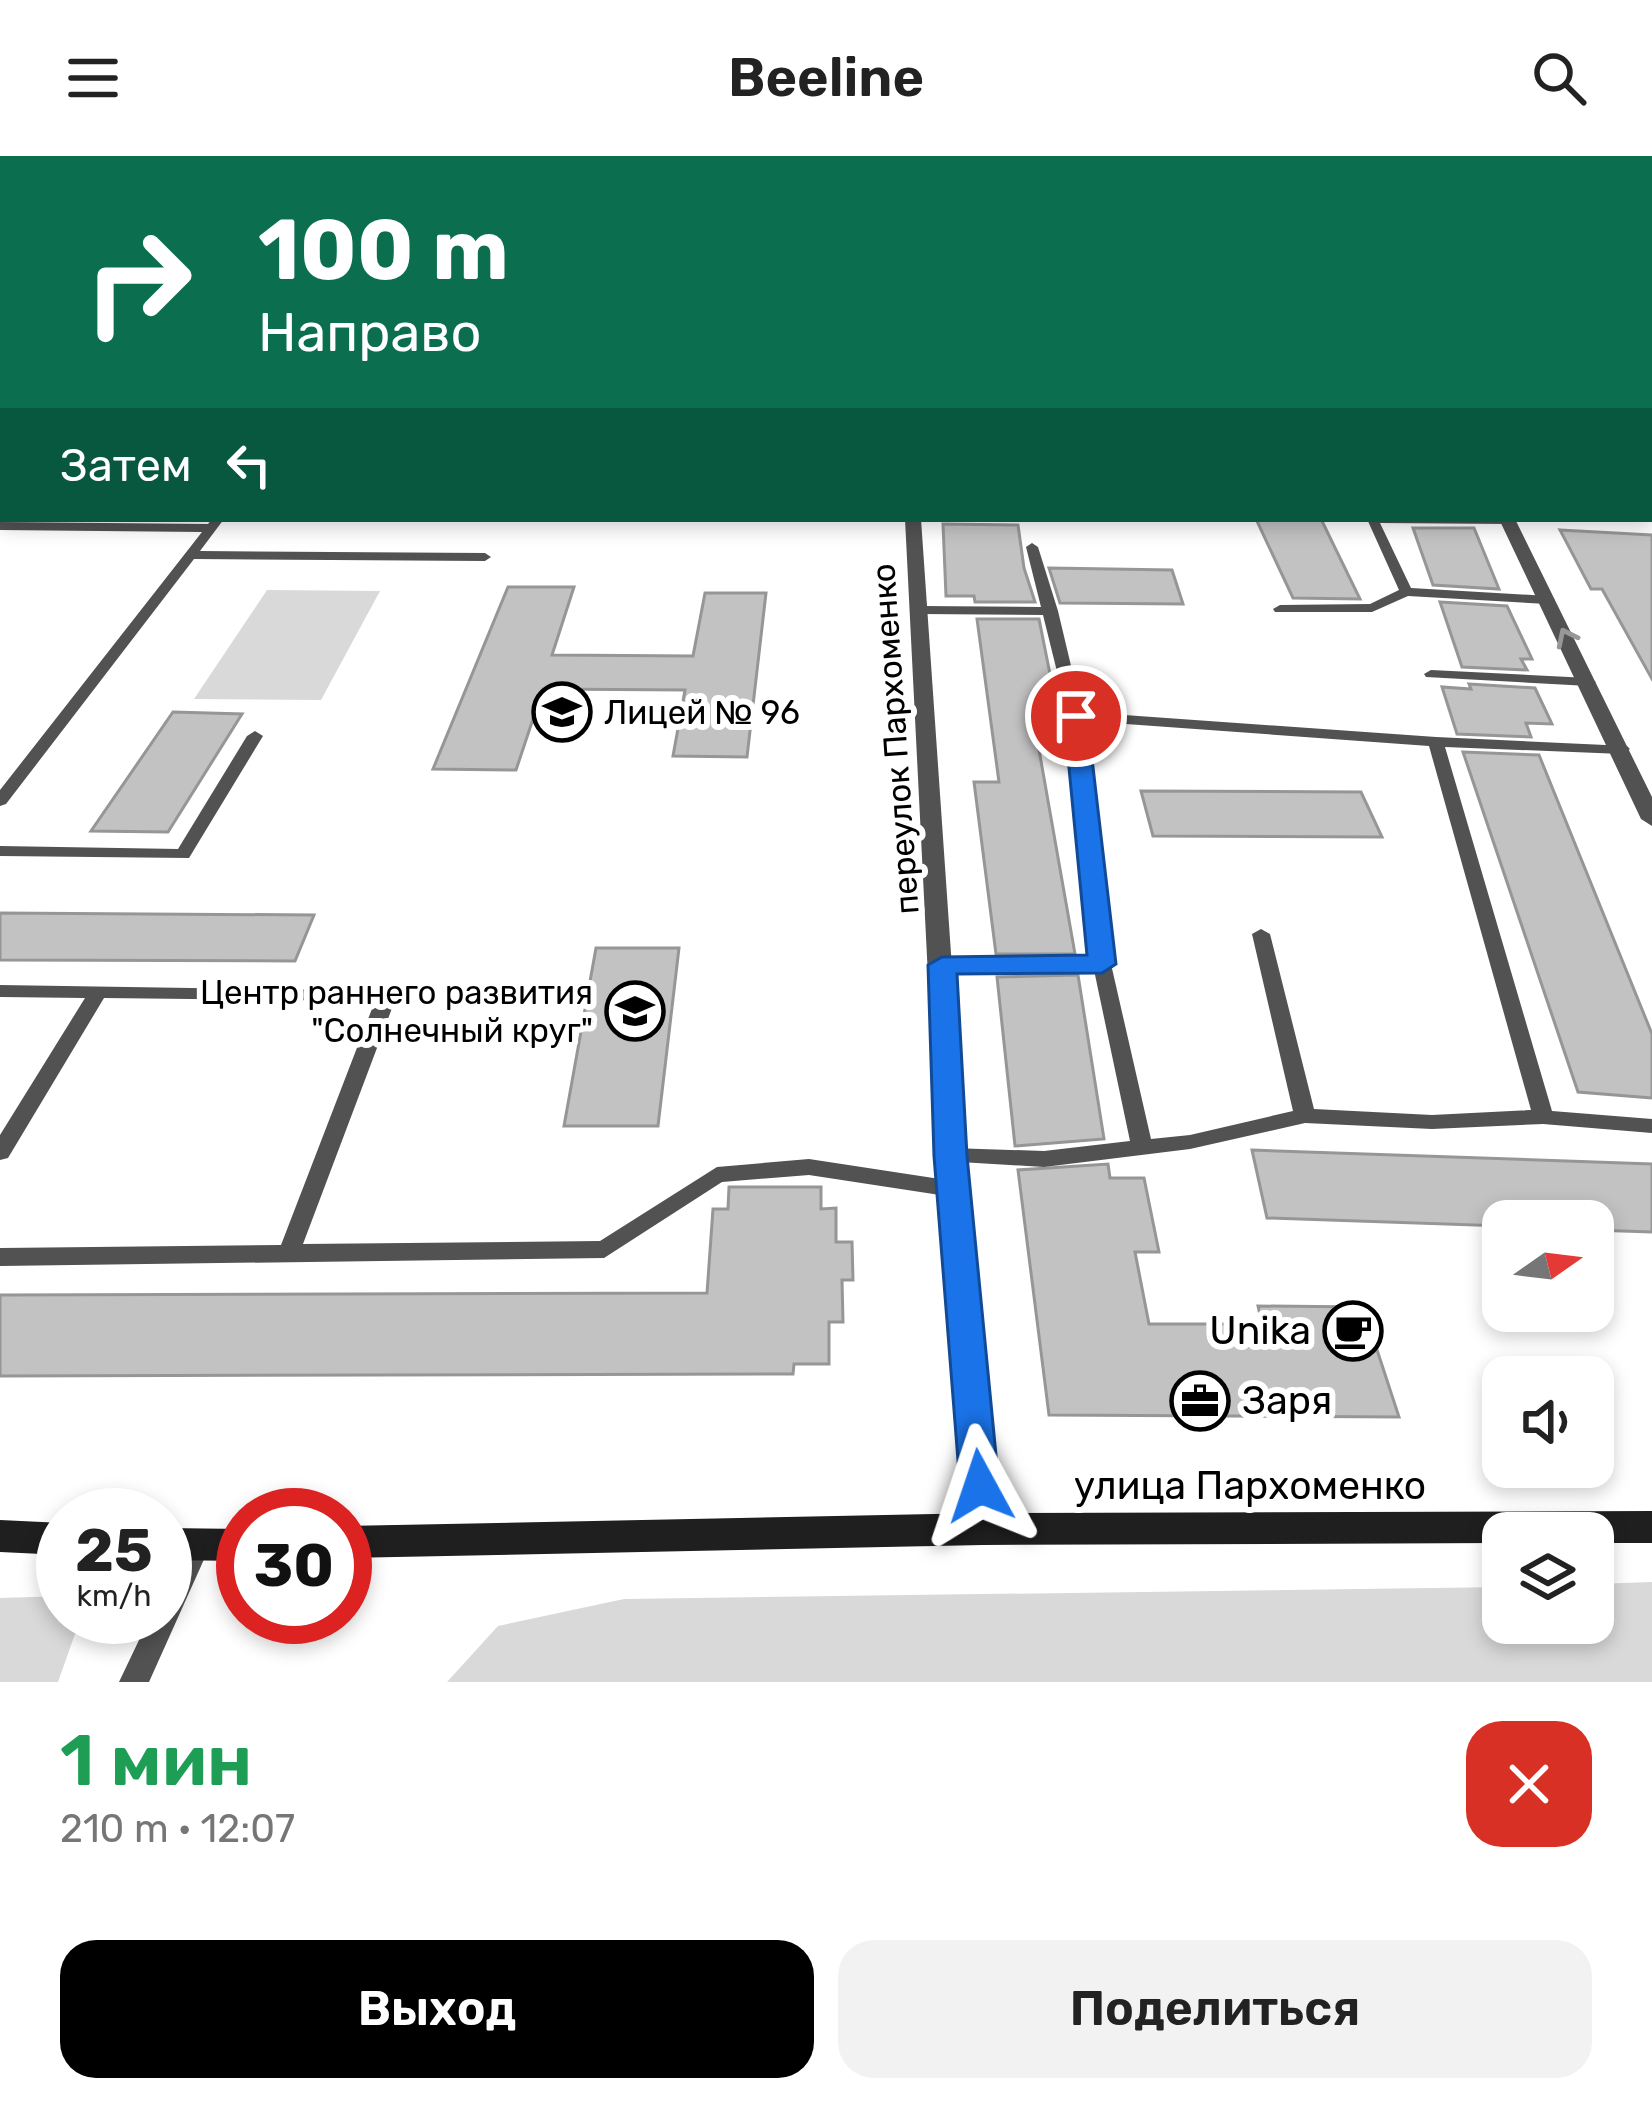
<!DOCTYPE html>
<html lang="ru">
<meta charset="utf-8">
<style>
body{margin:0;font-family:Rubik,sans-serif;background:#f2f2f2;color:#222;height:100vh;display:flex;flex-direction:column;font-size:45px;white-space:nowrap}
*{box-sizing:border-box;margin:0}
p{font-size:39px;color:#767676}
.icon{flex:none;width:66px;height:66px;fill:none;stroke:currentColor;stroke-width:2;stroke-linecap:round;stroke-linejoin:round}
.map{position:relative;height:1526px;overflow:hidden}
.details{display:flex;flex-direction:column;background:#fff;flex:1}
.details>*{flex:none}
.top-card{position:absolute;left:0px;top:0px;width:1653px;height:366px;box-shadow:0 6px 18px #0003;background:#0b6e4f;color:#fff;overflow:hidden}
.needle{width:78px;rotate:76deg}
.tools{position:absolute;left:1482px;top:1044px;display:grid;gap:24px}
.tools a{display:grid;place-items:center;width:132px;height:132px;border-radius:24px;background:#fff;box-shadow:0 6px 18px #0003;font-size:60px}
.speed{position:absolute;left:36px;top:1332px;display:flex;gap:24px;font-size:60px;font-weight:700;text-align:center}
.speed>*{display:grid;place-content:center;width:156px;height:156px;border-radius:50%;background:#fff;box-shadow:0 6px 18px #0003;line-height:1}
.speed small{font-size:30px;font-weight:400}
.speed .limit{border:18px solid #d22;background:#fff;color:#111}
.pin{position:absolute;display:grid;place-items:center;width:102px;height:102px;color:#fff;margin:-51px;border:6px solid #fff;border-radius:50%;box-shadow:0 3px 12px #0007}
.me{position:absolute;width:132px;margin:-66px;rotate:355deg;stroke-linejoin:round;filter:drop-shadow(0 0 9px #0008)}
.turn{display:flex;align-items:center;gap:42px;height:252px;padding:0 60px;font-size:54px}
.turn .icon{width:156px;height:156px;stroke-width:2.5}
.turn b{display:block;font-size:84px;line-height:102px}
.then{display:flex;align-items:center;height:114px;padding:0 60px;background:#0003;gap:24px;font-size:45px}
.round{display:grid;place-items:center;flex:none;width:126px;height:126px;border-radius:36px;background:#f2f2f2}
.overview{display:flex;align-items:center;justify-content:space-between;height:204px;padding:0 60px}
h1{font-size:72px;font-weight:600;line-height:90px;color:#1e9e55}
.action{display:flex;gap:24px;margin-top:auto;padding:24px 60px}
.action a{flex:1;height:138px;border-radius:36px;background:#000;color:#fff;font-size:48px;font-weight:600;line-height:138px;text-align:center}
.action a+a{background:#f2f2f2;color:#222}
header{display:flex;justify-content:space-between;align-items:center;height:156px;padding:0 60px;background:#fff;font-size:54px;font-weight:600}
.map>svg:first-child{display:block}
.green{fill:#d9d9d9}
.building{fill:#c2c2c2;stroke:#969696;stroke-width:3}
.lines{fill:none;stroke-linecap:round;stroke-linejoin:round}
.service{fill:#525252;fill-rule:evenodd}
.minor{fill:#525252;fill-rule:evenodd}
.secondary{fill:#1f1f1f;fill-rule:evenodd}
.oneway{stroke:#979797}
.route{fill:#1a73e8;stroke:#114b97;stroke-width:3}
.labels{text-anchor:middle;dominant-baseline:central;stroke-width:12;stroke-linejoin:round;paint-order:stroke}
.poi-label{font-size:33px;fill:#000;stroke:#fff;text-anchor:start}
.street-label{font-size:33px;fill:#000;stroke:#fff}
.near-poi-label{font-size:39px;fill:#000;stroke:#fff;text-anchor:end}
.near-street-label{font-size:39px;fill:#000;stroke:#fff}
</style>
<header><svg class="icon" aria-label="menu" viewBox="0 0 24 24"><path d="M4 6h16M4 12h16M4 18h16"/></svg>Beeline<svg class="icon" aria-label="search" viewBox="0 0 24 24"><circle cx="10" cy="10" r="6"/><path d="M15 15l6 6"/></svg></header>
<div class="map">
<svg width="1652" height="1526" viewBox="0 0 1652 1526">
<rect width="100%" height="100%" fill="#fff"/>
<path class="green" d="M267,434L380,435L321,544L194,543Z
M1652,1426V1526H447L498,1470L624,1443L1503,1431V1467H1593V1428Z
M63,1440V1461H81L58,1526H0V1442Z"/>
<path class="building" d="M1256,363H1321L1360,443L1293,442Z
M943,368L1018,369L1024,412L1035,446H975L974,440H946Z
M1413,372H1474L1499,433L1433,429Z
M1560,374L1652,379V523L1602,433H1591Z
M1049,412L1172,414L1183,448L1060,447Z
M508,431H574L552,499L693,500L705,437H766L747,601L673,600L685,534L543,533L516,614L433,613Z
M1440,446L1507,450L1532,503H1521L1527,514L1462,511Z
M977,463H1039L1064,588H1038L1075,798H996L974,626H999Z
M1469,528L1535,532L1552,568L1526,567L1531,581L1457,578L1442,531L1471,533Z
M173,556L242,558L168,676L91,675Z
M1463,596L1539,599L1652,878V942L1578,936Z
M1141,635L1361,636L1382,681L1153,680Z
M0,757L314,759L295,805L0,804Z
M596,792H679L658,970H564Z
M1078,819L1104,983L1015,990L997,821Z
M1252,994L1652,1008V1076L1593,1074V1065H1503V1070L1267,1062Z
M1108,1008L1110,1022H1144L1159,1096H1135L1149,1168H1262L1258,1150L1363,1151L1399,1261L1049,1259L1018,1014Z
M729,1031H821V1053L836,1052V1086H852L853,1124H842L843,1166H829V1208H794L793,1218L0,1220V1139L707,1137L713,1053H728Z"/>
<g class="lines">
<path class="service" d="M587,0H593L592,3H586Z
M706,0H712V3H706Z
M878,0H884L883,3H877Z
M1150,0H1156L1157,3H1151Z
M1512,0H1519L1521,3H1514Z
M1608,0H1615L1618,3H1611Z
M0,25H3V29H0Z
M1650,32H1652V37H1650Z
M1650,62H1652V68H1650Z
M1650,122L1652,123V130L1650,129Z
M1650,155H1652V161H1650Z
M0,249H3V255H0Z
M1650,284H1652V290H1650Z
M0,294H3V300H0Z
M212,363H224L200,395L485,397L491,401L485,405L194,403L6,648L0,650V634L202,376L0,374V366L208,368Z
M1367,363H1513L1508,368L1380,367L1411,432L1548,440L1555,444L1548,448L1408,440L1372,456H1275L1273,453L1280,449L1370,448L1399,434Z
M1032,387L1038,391L1058,455L1082,556L1436,581L1627,590L1630,593L1622,598L1445,591L1552,955L1652,963V977L1543,968L1432,973L1305,967L1190,993L1044,1011L943,1005L940,1000L943,995L951,992L1044,995L1130,985L1094,814L942,815L933,809L942,803L1092,802L1068,560L1043,459L921,458L914,454L921,450L1041,451L1026,391ZM1084,565L1429,590L1531,954L1432,959L1314,953L1270,778L1261,773L1252,778L1293,955L1190,979L1151,983L1111,808Z
M1431,514L1589,522L1596,526L1589,530L1426,521L1424,518Z
M255,575L263,580L189,702L0,700V690L178,693L247,580Z
M0,829L394,835L397,839L303,1088L600,1085L717,1011L809,1003L953,1025L961,1027L964,1033L961,1039L953,1041L809,1019L722,1026L604,1102L0,1110V1092L281,1089L375,845L104,842L8,1002L0,1004V979L85,842L0,841Z
M196,1378L206,1381L210,1390L149,1526H119L150,1461H165V1428L186,1381Z"/>
<path class="minor" d="M504,0H514L501,3Z
M1321,0H1331L1332,3H1322Z
M905,363H921L965,1000L1001,1373L996,1384L983,1389L970,1384L965,1373L937,1000Z
M1499,363H1515L1652,641V670L1641,663Z"/>
<path class="secondary" d="M0,207H3V215H0Z
M1650,212H1652V220H1650Z
M1652,1355V1387H1593V1377H1503V1387L983,1389L345,1402V1370L983,1357Z
M0,1364L63,1367V1399L0,1396Z
M165,1372L243,1373V1405L165,1404Z"/>
</g>
<defs><path id="oneway-chevron" d="M-2-3.5L2.5 0L-2 3.5" fill="none" stroke-width="1.6" stroke-linecap="round" stroke-linejoin="round" transform="scale(3)"/></defs>
<use class="oneway" href="#oneway-chevron" transform="translate(1566 481) rotate(-116)"/>
<path class="route" d="M1076,553L1087,560L1116,808L1102,817L957,818L967,1000L999,1330L994,1342L980,1347L965,1342L960,1330L934,1000L928,809L942,801L1087,799L1064,560Z"/>
<defs>
<g id="school-ring" transform="scale(3)"><circle r="9.5" fill="#fff" stroke="#000" stroke-width="1.5"/><path d="M0-5L7-2L0 1L-7-2ZM-4 1L0 2.5L4 1V4Q0 6-4 4Z" fill="#000"/></g>
<g id="cafe-ring" transform="scale(3)"><circle r="9.5" fill="#fff" stroke="#000" stroke-width="1.5"/><path d="M-5.5-4.5H6V0H3Q3 3.5 0 3.5H-2.5Q-5.5 3.5-5.5 0ZM3-3.2v2h1.7v-2ZM-6 4.5H4V6H-6Z" fill="#000"/></g>
<g id="office-ring" transform="scale(3)"><circle r="9.5" fill="#fff" stroke="#000" stroke-width="1.5"/><path d="M-6-3h4V-5.5h4V-3h4V5H-6ZM-1-4.5V-3h2v-1.5ZM-6 0V1H6V0Z" fill="#000"/></g>
</defs>
<g fill-rule="evenodd">
<use href="#school-ring" x="562" y="556"/>
<use href="#school-ring" x="635" y="855"/>
<use href="#cafe-ring" x="1353" y="1175"/>
<use href="#office-ring" x="1200" y="1245"/>
</g>
<g class="labels">
<g class="poi-label">
<text x="604" y="556">Лицей № 96</text>
<text x="593" y="836" text-anchor="end">Центр раннего развития<tspan x="593" dy="38">"Солнечный круг"</tspan></text>
</g>
<g class="street-label">
<text transform="translate(895 583) rotate(-94)">переулок Пархоменко</text>
</g>
<g class="near-poi-label">
<text x="1311" y="1175">Unika</text>
<text x="1242" y="1245" text-anchor="start">Заря</text>
</g>
<g class="near-street-label">
<text x="1250" y="1330">улица Пархоменко</text>
</g>
</g>
</svg>
<div class="tools">
<a><svg class="needle" viewBox="-14 -14 28 28"><path d="M0-13l5 13h-10z" fill="#e53935"/><path d="M0 13l5-13h-10z" fill="#767676"/></svg></a>
<a><svg class="icon" aria-label="sound" viewBox="0 0 24 24"><path d="M4 9h4l5-4v14l-5-4H4zM17 9q2 3 0 6"/></svg></a>
<a><svg class="icon" aria-label="layers" viewBox="0 0 24 24"><path d="M12 4l9 5-9 5-9-5zM3 14l9 5 9-5"/></svg></a>
</div>
<div class="speed"><div>25<small>km/h</small></div><div class="limit">30</div></div>
<div class="pin" style="left:1076px;top:560px;background:#d93025"><svg class="icon" aria-label="arrive" viewBox="0 0 24 24"><path d="M6 21V4h12l-3 4 3 4H6"/></svg></div>
<svg class="me" style="left:980px;top:1330px" viewBox="-20 -20 40 40"><path d="M0-17L14 15 0 8-14 15z" fill="#1a73e8" stroke="#fff" stroke-width="4"/></svg>
<div class="top-card">
<div class="turn"><svg class="icon" aria-label="right" viewBox="0 0 24 24"><path d="M7 20v-9h11M14 6l5 5-5 5"/></svg><div><b>100 m</b>Направо</div></div>
<div class="then">Затем<svg class="icon" aria-label="left" viewBox="0 0 24 24"><path d="M17 20v-9H6M10 6l-5 5 5 5"/></svg></div>
</div>
</div>
<section class="details">
<div class="overview"><div><h1>1 мин</h1><p>210 m · 12:07</p></div><a class="round" style="background:#d93025;color:#fff"><svg class="icon" aria-label="close" viewBox="0 0 24 24"><path d="M6 6l12 12M18 6L6 18"/></svg></a></div>
<div class="action"><a>Выход</a><a>Поделиться</a></div>
</section>
